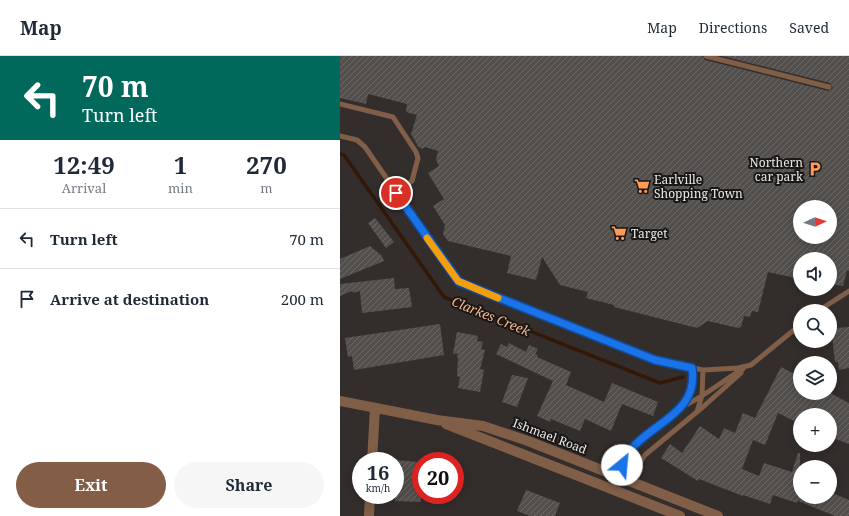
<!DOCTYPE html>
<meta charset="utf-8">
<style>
body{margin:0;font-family:"Noto Serif",serif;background:#f6f6f7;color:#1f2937;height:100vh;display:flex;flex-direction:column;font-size:15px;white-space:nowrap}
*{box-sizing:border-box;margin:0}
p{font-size:13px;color:#747a83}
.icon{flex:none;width:22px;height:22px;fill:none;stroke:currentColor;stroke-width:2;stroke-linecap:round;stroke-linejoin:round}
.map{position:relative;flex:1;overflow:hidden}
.side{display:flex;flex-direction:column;background:#fff;width:340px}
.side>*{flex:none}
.guide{background:#00695c;color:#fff;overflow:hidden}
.needle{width:26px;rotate:87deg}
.buttons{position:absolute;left:453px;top:144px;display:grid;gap:8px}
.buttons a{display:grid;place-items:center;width:44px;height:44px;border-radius:50%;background:#fff;box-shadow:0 2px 10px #0003;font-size:20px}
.speed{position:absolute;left:12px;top:396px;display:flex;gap:8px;font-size:20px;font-weight:700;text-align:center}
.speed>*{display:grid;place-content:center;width:52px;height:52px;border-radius:50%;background:#fff;box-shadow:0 2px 10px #0003;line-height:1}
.speed small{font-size:10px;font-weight:400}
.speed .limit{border:6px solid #d22;background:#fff;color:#111}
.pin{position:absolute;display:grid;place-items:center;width:34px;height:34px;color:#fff;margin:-17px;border:2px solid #fff;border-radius:50%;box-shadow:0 1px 4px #0007}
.me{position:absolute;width:44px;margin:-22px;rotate:28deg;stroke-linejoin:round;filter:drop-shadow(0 0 3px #0008)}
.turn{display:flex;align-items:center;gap:14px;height:84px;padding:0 16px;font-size:18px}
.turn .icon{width:52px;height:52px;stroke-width:2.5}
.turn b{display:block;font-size:28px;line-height:34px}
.eta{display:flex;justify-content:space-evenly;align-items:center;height:68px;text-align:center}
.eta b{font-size:24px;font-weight:700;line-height:28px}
.cta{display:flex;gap:8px;margin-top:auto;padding:8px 16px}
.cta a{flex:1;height:46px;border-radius:24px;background:#835d45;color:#fff;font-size:16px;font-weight:700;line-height:46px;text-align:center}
.cta a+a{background:#f6f6f7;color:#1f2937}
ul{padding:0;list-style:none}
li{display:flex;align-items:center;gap:12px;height:60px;padding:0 16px;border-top:1px solid #e0e1e3}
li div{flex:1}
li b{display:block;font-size:15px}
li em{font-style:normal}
header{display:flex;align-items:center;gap:24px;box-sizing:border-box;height:56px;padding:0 20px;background:#fff;border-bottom:1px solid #e0e1e3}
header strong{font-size:19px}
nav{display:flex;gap:22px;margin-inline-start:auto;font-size:14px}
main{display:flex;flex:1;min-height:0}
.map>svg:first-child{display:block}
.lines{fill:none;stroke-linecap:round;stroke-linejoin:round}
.stream{stroke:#321907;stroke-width:3.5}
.building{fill:url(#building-hatch);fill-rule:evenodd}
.lane{stroke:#815e48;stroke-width:5}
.street{stroke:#815e48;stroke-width:10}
.route-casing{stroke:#114b97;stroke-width:10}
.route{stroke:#1a73e8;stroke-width:7}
.slow{stroke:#f59e0b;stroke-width:7}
.labels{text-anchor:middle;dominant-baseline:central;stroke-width:4;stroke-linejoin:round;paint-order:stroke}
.poi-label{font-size:12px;fill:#ece9e8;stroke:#191716;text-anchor:start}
.street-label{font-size:12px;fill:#ece9e8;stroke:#191716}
.water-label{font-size:13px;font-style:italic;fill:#f9b990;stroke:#191716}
</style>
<header>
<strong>Map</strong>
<nav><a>Map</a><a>Directions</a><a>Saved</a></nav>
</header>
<main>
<section class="side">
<div class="guide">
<div class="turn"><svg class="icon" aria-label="left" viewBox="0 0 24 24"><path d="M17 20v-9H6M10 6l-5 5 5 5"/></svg><div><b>70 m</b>Turn left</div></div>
</div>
<div class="eta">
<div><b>12:49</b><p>Arrival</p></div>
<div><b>1</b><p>min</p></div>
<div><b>270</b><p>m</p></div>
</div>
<ul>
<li><svg class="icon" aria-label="left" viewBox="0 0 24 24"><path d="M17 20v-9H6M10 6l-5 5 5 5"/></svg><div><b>Turn left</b></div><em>70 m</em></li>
<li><svg class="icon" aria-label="arrive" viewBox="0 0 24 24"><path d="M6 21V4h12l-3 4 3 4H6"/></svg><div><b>Arrive at destination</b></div><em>200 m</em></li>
</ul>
<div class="cta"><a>Exit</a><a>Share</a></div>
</section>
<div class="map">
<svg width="509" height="460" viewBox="0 0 509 460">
<defs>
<pattern id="building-hatch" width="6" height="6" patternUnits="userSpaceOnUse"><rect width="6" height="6" fill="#534f4c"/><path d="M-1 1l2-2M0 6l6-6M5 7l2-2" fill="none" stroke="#6c6866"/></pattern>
</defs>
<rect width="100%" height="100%" fill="#332e2c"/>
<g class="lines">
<path class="stream" d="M0,98L4,99L104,241L320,327L343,321"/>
</g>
<path class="building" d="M0,0H362L365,4L488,35L493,32L490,27L382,0H509V215L507,214L503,230L490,228V203H460V223L428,216L418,256L412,255L410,261L404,260L401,271L398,272L368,265L357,272L274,251V249L246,242L248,236L220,229L202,201L196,224L167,217L171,200L108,185L103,178L105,169L93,150L104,143L88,117L99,110L96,104L98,95L85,91L82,93L80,91L79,92L71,78L77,59L66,56L67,48L28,38L26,48L0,42ZM460,151H490V181H460Z
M35,162L54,186L46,192L28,167Z
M30,190L42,200L44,205L0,223V203Z
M54,222L55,233L69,232L72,251L22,257L20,235L13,237L12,235L0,240V228Z
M100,268L104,299L14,314L12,300L8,301L5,282Z
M509,271V312L499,314L498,306H495L492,280H496L495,272Z
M117,276L138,280L137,285L143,286L141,293L145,294L140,313L144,314L140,336L118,332L120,321L117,320L118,302L117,301L118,297L113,298Z
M169,287L186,296L189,289L198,293L195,298L198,299L197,301L231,316L226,329L264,346L272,327L318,346L313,360L282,348L271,375L245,363L240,375L211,363L210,366L197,360L213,325L156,298L161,288L167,291Z
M441,311L460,321V337H490L509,347V388L490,381V359H460V368L438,357L425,389L413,384L402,413L419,420L424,407L452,416L458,397H460V441H490V436L509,444V460H495L458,445L457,447L433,439L430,448L403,439V440L359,423L358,425L321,402L330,388L342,397L360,370L379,383L384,372L395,377L403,357L415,362Z
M172,319L188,322L177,351L162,346Z
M55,404L79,406L78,432H81V446L55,445Z
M186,434L220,447L215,460H190L177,455Z"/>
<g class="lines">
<path class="lane" d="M366,0L489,31
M0,48L53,61L76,96L78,102L72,125L56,137
M0,80L17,84L25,91L114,220L123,228L315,304L363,314L398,312L411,309L460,269
M478,255L509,235
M342,350L353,330L352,312
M357,356L362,339L363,314
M278,420L285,400L291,391L342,351C364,341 382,325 403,313
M291,426L298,409L305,399L364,350L401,317"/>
<path class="street" d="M0,345L97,364L143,370L188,385L378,460
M106,368L340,460
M32,405L35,352
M29,460L30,439"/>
</g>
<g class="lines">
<g class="route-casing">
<path id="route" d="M56,137L119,226L315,304L352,312C360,364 297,368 282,409"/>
</g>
<use href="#route" class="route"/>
<path class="slow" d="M87,182L118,225L158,242"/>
</g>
<defs>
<g id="parking-bare" transform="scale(1.2)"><path d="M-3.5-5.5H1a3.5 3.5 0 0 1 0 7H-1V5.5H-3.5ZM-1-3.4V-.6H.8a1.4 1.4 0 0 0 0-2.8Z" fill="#fe9c57" stroke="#191716" stroke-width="2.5" paint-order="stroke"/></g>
<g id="supermarket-bare" transform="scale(1.2)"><path d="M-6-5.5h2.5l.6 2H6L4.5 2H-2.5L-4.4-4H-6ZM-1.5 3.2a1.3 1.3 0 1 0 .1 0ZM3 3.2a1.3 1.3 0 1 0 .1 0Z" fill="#fe9c57" stroke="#191716" stroke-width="2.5" paint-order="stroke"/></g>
</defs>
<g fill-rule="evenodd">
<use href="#parking-bare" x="475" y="113"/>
<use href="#supermarket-bare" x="302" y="130"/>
<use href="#supermarket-bare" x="279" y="177"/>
</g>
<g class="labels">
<g class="poi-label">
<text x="463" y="106" text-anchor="end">Northern<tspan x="463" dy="14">car park</tspan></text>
<text x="314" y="123">Earlville<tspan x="314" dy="14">Shopping Town</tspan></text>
<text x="291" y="177">Target</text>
</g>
<g class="street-label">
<text transform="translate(210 380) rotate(21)">Ishmael Road</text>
</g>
<g class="water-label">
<text transform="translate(151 260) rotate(22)">Clarkes Creek</text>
</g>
</g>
</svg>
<div class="buttons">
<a><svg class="needle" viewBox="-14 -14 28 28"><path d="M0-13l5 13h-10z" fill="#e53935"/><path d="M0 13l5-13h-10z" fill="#747a83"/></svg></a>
<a><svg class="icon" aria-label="sound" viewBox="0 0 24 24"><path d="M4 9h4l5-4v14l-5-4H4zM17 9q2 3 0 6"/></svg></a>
<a><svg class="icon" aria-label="search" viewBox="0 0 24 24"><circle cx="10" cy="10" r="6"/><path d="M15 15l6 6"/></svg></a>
<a><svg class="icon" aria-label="layers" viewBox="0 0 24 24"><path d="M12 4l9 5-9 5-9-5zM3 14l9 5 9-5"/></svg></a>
<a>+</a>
<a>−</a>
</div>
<div class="speed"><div>16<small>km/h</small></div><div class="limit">20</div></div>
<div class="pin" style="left:56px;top:137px;background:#d93025"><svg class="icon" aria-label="arrive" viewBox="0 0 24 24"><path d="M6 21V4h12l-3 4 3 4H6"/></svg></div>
<svg class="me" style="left:282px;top:409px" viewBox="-20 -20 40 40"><circle r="19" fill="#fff"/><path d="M0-13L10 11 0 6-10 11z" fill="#1a73e8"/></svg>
</div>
</main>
